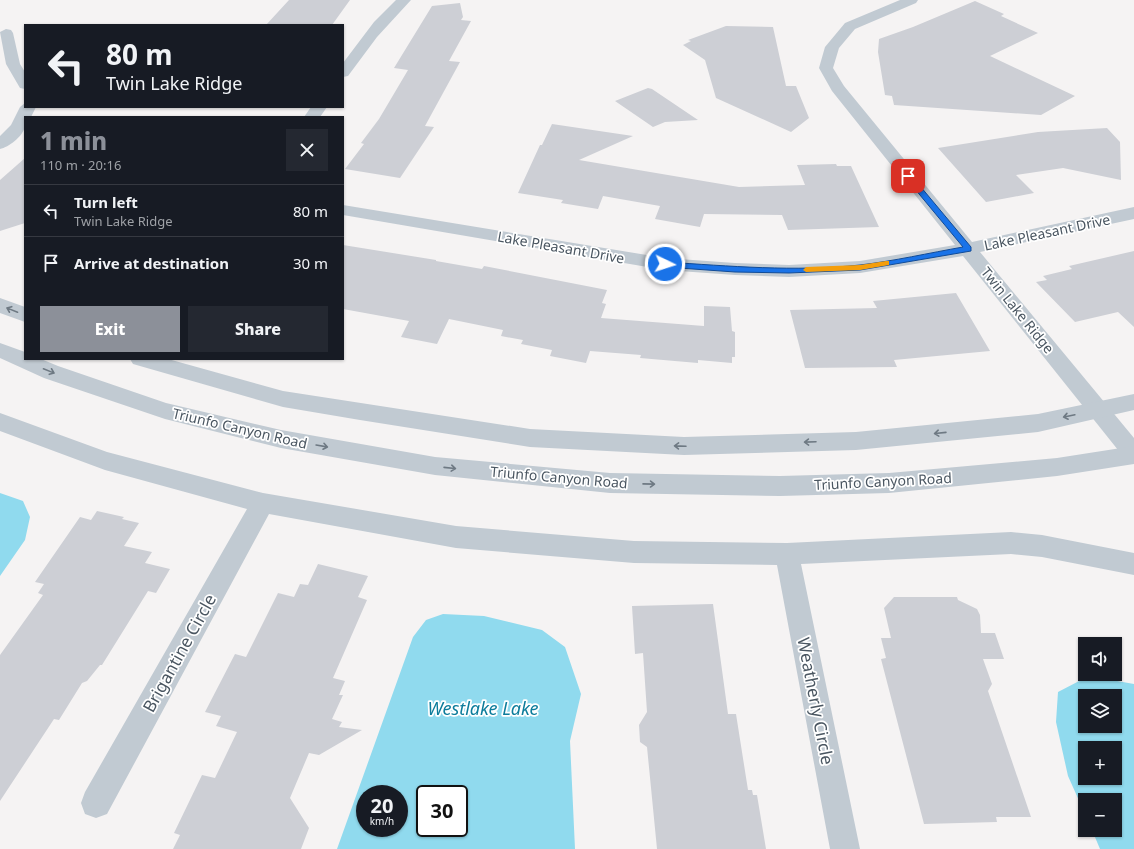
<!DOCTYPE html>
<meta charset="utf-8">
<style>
body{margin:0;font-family:"Noto Sans",sans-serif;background:#242831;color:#f1f3f6;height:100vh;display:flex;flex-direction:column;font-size:15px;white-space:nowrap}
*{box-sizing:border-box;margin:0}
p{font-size:13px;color:#9ea1a6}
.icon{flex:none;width:22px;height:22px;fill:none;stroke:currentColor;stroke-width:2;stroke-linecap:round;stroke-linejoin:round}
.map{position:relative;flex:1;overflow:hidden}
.side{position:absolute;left:24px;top:116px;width:320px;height:244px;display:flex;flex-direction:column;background:#171b24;border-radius:0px;box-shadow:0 1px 3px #0004}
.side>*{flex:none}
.guide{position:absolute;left:24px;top:24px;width:320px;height:84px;border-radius:0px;box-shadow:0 1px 3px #0004;background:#171b24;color:#f1f3f6;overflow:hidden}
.controls{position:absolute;left:1078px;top:637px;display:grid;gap:8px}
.controls a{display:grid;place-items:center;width:44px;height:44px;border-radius:0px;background:#171b24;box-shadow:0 1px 3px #0004;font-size:20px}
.speed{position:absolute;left:356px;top:785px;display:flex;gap:8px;font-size:20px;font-weight:700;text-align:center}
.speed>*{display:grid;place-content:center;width:52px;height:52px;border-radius:50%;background:#171b24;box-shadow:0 1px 3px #0004;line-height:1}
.speed small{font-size:10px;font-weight:400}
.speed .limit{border:2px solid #111;border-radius:6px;background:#fff;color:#111}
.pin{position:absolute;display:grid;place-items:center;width:34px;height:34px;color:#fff;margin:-17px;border-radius:8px;box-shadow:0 2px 6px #0006}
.me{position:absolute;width:44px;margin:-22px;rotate:94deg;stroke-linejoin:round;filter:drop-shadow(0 0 3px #0008)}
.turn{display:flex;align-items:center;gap:14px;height:84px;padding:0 16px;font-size:18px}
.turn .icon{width:52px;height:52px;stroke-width:2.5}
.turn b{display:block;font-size:28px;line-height:34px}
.round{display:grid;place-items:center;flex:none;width:42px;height:42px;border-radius:0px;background:#242831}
.overview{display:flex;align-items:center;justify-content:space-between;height:68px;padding:0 16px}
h1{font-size:24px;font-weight:800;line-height:30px;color:#8c9099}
.action{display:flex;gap:8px;margin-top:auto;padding:8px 16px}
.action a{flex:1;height:46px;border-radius:0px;background:#8c9099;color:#fff;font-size:16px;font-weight:800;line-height:46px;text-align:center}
.action a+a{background:#242831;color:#f1f3f6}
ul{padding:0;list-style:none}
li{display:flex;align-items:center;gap:12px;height:52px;padding:0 16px;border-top:1px solid #363941}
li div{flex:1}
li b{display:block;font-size:15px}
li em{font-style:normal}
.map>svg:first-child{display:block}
.water{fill:#90daee;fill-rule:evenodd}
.building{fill:#cdcfd5}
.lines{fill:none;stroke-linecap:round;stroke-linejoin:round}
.minor{fill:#c1cad2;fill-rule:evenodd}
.tertiary{fill:#c1cad2;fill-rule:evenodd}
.oneway{stroke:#6e7983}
.route{fill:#1a73e8;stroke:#114b97}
.slow{fill:#f59e0b}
.labels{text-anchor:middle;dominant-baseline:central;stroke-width:3.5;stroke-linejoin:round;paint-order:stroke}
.street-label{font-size:14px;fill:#4a5661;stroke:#fff}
.near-street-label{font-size:17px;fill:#4a5661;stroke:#fff}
.near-water-label{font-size:18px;font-style:italic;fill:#0c7c9b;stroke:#fff}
</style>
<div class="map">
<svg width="1134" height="849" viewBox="0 0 1134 849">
<rect width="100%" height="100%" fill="#f5f3f3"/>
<path class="water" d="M0,493L23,501L30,517L25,540L0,576Z
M443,614L484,616L542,630L565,647L581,694L570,741L575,849H337L413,637L426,620ZM365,794H399V828H365ZM425,794H459V828H425Z
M1083,679L1117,681L1134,684V849H1100L1092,830H1115V800H1085V814L1068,776L1056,722L1058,692ZM1085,696H1115V726H1085ZM1085,748H1115V778H1085Z"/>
<path class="building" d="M289,0H350L332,25H266Z
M975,1L1004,14L1001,16L1038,33L990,56L1075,96L1041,115L894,105L892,96L885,95L878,52L879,39L913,27Z
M460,3L463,17L461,20L471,21L449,61L460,62L425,126L434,127L400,178L345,169L364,144L361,143L379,119L408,70L394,68L432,6Z
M726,26L773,27L786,86H796L809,118L791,132L716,98L705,60L683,45L691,41L688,40Z
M648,88L652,89L698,120L665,122L653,127L615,101Z
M552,124L633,136L579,160L739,187L805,185L797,165L836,164L837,166H851L879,227L788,230L782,215L704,214L700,227L655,219L660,206L603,196L598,209L561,203L563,200L518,193L540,145H542Z
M1107,128L1120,142L1121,180L1063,168L1016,175L1034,193L986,202L938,148L1038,132Z
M25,158V223L0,231V180Z
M343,245L436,260V261L482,269L484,266L607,290L602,303L606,304L601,318L704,326V306L730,307L732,331L735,332V357H732V363L698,360V363L640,358L641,355L590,351L586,363L550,356L552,350L521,344L523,340L501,336L503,330L449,319L437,344L401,337L409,321L343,309Z
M1134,251V327L1118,312L1075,322L1036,282L1047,280L1043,276L1072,269L1069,266Z
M956,293L990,351L894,360L897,367L805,368L790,310L877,308L873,301Z
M97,511L124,517L122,519L139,523L124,546L152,552L145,563L170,569L156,593L148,591L102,665H100L87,681L82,683L59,720L54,719L0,801V655L43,595L38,593L44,584L35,582L80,517L91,520Z
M318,564L368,576L358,597L367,600L333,678L345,681L339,695H343L332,719L342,722L339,727L362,730L319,755L309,753L290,798L309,828L301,849H173L180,835L174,833L202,775L215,778L237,732L216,726L221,716L205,712L235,654L246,657L278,593L294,597L300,584L308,585Z
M894,597H957L958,600L977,609L980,615L981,633H995L1004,659H983L992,684L988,691L1031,817H996L997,822L924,824L881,659L886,658L881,638H891L884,608Z
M713,604L728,714H736L748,790H752L753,795H757L766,849H657L647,747L640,742L639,725L647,712L643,653L635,654L632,606Z"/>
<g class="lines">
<path class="minor" d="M396,0H411L377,37L348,76L343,77V63L374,22Z
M900,0H918L916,3L855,29L839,48L833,68L844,86L972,242L1134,207V219L980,252L1134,438V463L1126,460L963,256L860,273L789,277L735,275L665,270L343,215V205L665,258L735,263L789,265L860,261L955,245L832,91L819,68L825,47L845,23Z
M6,29L11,30L13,33L20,64L25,72V89L20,88L6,64L0,32Z
M25,103V107H36L31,117H25C25,120 26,124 25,127C22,137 9,147 0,149V136L11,125L20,107Z
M311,107H327L320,117H304Z
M0,413L107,452L263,493L456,526L634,541L787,543L1011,532L1042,535L1134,553V575L1042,557L1011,554L801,564L860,849H830L777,565L634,563L456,548L269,514L107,814L96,818L85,814L81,803L85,792L247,509L105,470L0,431Z"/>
<path class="tertiary" d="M0,298L25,307V322L0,313Z
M0,343L25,352V359H41L58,366L166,403L281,430L435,457L610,473L780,476L889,473L1057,458L1134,446V464L1057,476L889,493L780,496L610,493L435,475L281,448L165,419L44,378L0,358Z
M130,359H168L283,391L530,429L684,437L856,432L1038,414L1134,394V410L1038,432L856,450L684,455L530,447L360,420L283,407L133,364Z"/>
</g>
<defs><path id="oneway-shaft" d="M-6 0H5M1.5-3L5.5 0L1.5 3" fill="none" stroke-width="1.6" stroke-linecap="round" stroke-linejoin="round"/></defs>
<g class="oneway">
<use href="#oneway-shaft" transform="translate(12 310) rotate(-158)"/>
<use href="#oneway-shaft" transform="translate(49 371) rotate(22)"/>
<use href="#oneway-shaft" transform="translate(1069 416) rotate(168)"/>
<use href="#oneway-shaft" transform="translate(940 433) rotate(174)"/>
<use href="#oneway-shaft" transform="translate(810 442) rotate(178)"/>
<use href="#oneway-shaft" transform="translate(322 446) rotate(10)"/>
<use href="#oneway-shaft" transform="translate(680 446) rotate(-178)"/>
<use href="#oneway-shaft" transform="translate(450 468) rotate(6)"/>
<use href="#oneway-shaft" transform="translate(649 484) rotate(1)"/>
</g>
<path class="route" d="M905,174H910L971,247V251L860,270L789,273L735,272L665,267L661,264L665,262C729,266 795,272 860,265C894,261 929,253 963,247L905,177Z"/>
<path class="slow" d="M886,261H889V265L860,270L806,272L803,270L806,267L860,265Z"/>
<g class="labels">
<g class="street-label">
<text transform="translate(1047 232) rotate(-12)">Lake Pleasant Drive</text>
<text transform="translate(561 247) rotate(10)">Lake Pleasant Drive</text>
<text transform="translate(1018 310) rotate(51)">Twin Lake Ridge</text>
<text transform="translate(240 428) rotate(13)">Triunfo Canyon Road</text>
<text transform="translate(559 477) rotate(5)">Triunfo Canyon Road</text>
<text transform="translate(883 481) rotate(-3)">Triunfo Canyon Road</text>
</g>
<g class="near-street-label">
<text transform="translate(179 653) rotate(-61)">Brigantine Circle</text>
<text transform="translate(816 701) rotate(79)">Weatherly Circle</text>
</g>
<g class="near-water-label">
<text x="483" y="708">Westlake Lake</text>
</g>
</g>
</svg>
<div class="controls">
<a><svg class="icon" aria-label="sound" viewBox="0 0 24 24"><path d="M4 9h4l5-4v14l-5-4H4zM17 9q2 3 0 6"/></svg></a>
<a><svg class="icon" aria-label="layers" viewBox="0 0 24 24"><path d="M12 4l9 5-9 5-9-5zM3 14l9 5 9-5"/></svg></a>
<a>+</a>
<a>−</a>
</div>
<div class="speed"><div>20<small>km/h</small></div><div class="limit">30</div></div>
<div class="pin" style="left:908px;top:176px;background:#d93025"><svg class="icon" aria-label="arrive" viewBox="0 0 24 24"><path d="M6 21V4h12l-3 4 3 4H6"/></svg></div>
<svg class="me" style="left:665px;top:264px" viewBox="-20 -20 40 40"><circle r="17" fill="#1a73e8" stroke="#fff" stroke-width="3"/><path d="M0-11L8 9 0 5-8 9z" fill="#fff"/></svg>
<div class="guide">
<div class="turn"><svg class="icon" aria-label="left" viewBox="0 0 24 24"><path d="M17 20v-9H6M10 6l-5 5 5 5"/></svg><div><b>80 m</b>Twin Lake Ridge</div></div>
</div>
<section class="side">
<div class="overview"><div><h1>1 min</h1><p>110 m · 20:16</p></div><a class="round"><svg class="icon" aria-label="close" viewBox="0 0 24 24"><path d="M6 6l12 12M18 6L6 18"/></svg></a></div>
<ul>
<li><svg class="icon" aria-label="left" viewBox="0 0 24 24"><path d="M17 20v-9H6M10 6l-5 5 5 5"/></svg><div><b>Turn left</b><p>Twin Lake Ridge</p></div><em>80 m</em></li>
<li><svg class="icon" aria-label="arrive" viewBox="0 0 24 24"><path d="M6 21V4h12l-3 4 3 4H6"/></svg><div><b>Arrive at destination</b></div><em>30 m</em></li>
</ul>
<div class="action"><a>Exit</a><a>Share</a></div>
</section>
</div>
